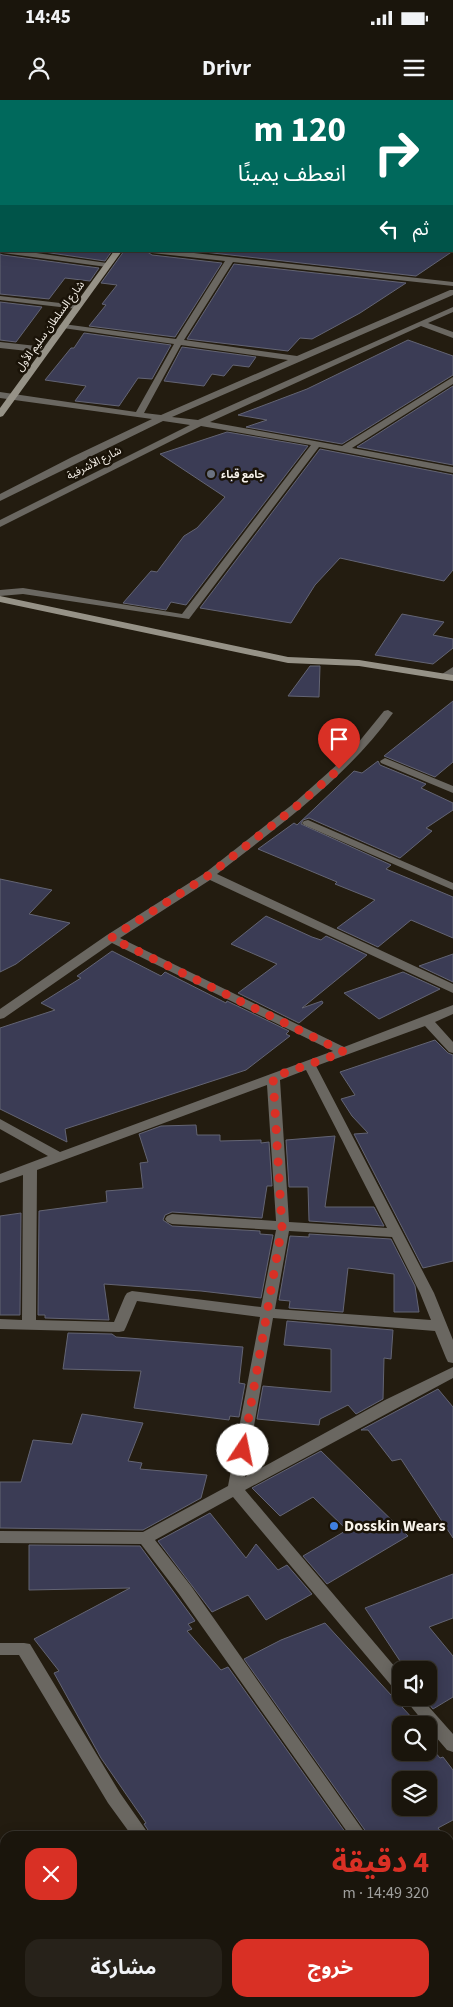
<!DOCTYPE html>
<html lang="ar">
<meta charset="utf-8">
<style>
body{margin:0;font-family:"Source Sans 3","Noto Sans Arabic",sans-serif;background:#27221a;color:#f1f3f6;direction:rtl;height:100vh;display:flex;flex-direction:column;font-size:19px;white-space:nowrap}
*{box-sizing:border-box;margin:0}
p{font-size:16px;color:#9f9f9d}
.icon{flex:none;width:28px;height:28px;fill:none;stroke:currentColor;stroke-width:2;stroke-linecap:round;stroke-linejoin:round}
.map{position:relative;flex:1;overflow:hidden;direction:ltr}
.panel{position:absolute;left:0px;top:1731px;width:454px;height:176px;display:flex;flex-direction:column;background:#1a150c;border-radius:15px 15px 0 0;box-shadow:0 2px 12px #0003,0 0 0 1px #38342d;direction:rtl}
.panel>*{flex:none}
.hud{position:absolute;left:0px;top:0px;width:454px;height:152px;box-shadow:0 2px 12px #0003,0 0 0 1px #38342d;direction:rtl;background:#00695c;color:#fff;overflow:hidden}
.tools{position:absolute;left:392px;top:1561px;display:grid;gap:10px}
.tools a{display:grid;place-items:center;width:45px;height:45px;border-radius:10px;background:#1a150c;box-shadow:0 2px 12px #0003,0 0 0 1px #38342d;font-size:25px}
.pin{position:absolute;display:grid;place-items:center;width:42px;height:42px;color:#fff;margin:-51px -21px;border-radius:50% 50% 50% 0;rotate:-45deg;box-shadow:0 0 5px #0007}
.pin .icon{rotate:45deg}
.me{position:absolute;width:55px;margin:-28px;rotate:11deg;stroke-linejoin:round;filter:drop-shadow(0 0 4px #0008)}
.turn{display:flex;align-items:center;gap:18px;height:105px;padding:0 25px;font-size:22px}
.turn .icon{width:65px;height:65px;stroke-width:2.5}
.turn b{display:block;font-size:35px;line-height:42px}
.then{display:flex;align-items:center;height:48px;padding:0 25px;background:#0003;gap:10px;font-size:19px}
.round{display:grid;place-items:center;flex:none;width:52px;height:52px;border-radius:15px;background:#27221a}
.summary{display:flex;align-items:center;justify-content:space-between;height:85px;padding:0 25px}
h1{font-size:30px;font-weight:700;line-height:38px;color:#d93025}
.primary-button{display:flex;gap:10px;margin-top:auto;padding:10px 25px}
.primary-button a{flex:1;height:58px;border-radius:15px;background:#d93025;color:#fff;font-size:20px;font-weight:700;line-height:58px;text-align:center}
.primary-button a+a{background:#27221a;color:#f1f3f6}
.status{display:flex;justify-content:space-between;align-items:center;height:35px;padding:0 25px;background:#1a150c;direction:ltr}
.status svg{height:14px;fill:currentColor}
header{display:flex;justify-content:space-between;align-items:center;height:65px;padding:0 25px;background:#1a150c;font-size:22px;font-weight:700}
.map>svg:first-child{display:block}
.building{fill:#3b3c55;stroke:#636473;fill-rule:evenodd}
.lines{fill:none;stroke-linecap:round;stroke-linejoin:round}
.street{fill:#6a6761;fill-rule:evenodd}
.secondary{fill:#969287;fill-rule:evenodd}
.route{stroke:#d93025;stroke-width:9;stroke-dasharray:0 16.2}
.worship-dot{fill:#6b7280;stroke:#1a1308;stroke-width:2}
.shop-dot{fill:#3f7fe0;stroke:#1a1308;stroke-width:2}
.labels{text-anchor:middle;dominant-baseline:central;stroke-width:5;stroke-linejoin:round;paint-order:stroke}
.far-street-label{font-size:11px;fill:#f8f3eb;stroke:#1a1308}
.far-poi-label{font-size:11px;font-weight:bold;fill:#f8f3eb;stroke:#1a1308;text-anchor:start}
.near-poi-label{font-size:16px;font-weight:bold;fill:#f8f3eb;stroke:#1a1308;text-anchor:start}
</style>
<div class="status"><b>14:45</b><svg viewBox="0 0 49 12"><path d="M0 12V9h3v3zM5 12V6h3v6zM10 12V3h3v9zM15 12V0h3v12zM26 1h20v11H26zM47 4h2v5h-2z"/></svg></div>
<header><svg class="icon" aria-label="menu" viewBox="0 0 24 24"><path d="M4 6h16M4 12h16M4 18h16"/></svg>Drivr<svg class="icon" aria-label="person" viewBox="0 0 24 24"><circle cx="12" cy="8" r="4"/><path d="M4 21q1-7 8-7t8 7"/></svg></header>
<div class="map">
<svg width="453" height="1907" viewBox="0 0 453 1907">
<rect width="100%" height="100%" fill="#231c10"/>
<path class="building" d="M37,151H112L105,161Z
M124,151H146L152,155L222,163L175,237L89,226L106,205L102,204L117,185L101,183Z
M195,151H453L416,176Z
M0,154L3,155L99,168L90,181L65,178L49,199L0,194Z
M234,164L406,183L360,213L312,239L300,238L288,251L187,239Z
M0,202L42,207L16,242L0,240Z
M84,233L171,245L152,279L138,278L119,306L75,301L86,286L45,280L71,248H74Z
M408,240L453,256V275L342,344L246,327L267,320L238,315L307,289Z
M182,247L256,257L249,267L233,265L224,276L212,274L204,286L164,281Z
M453,286V365L357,347Z
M227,332L308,346L186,505L171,502L166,510L123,503L151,471L157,472L184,436L197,428L225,397L160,354Z
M320,349L453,375V470L444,481L340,458L315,485L291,523L200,508Z
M402,514L444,522L433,535L453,539V548L433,564L375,555Z
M310,566H320L319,597L288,596Z
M453,601V662L435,677L384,656Z
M378,661L380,665L426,684L421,688L453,703V710L426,728L432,731L400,758L309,718L303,720L301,724L391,765L386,769L453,797V838L411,820L378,847L337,828L375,800L335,784L337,782L258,749L294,723L297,725L354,671L362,673Z
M0,779L52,790L29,814L70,823L16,864L0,872Z
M266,816L312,837L321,840L326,836L367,855L302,908L322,901L323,903L299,923L238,893L277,864L231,844Z
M112,851L161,876L165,872L226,903L227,901L289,931L286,934L290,936L246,970L65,1029L67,1042L0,1009V928L55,910L41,903L81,878L77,876Z
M453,854V882L419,866Z
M403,872L440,889L379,919L344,893Z
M435,940L448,953L453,955V1161L423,1168L354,1034L368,1033L352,1016L341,999L355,995L340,972Z
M196,1025L197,1035H220V1041L261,1040V1043L269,1042L272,1086H267L262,1118L172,1112L165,1115L163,1120L172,1126L260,1131V1134L273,1135L261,1198L201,1191L104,1184L109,1220L45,1218V1215H38L39,1111L107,1102L106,1091L143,1088L140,1063L148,1062L139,1034L161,1026Z
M335,1036L325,1107H374L384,1126L309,1121L308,1087H289L286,1040Z
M21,1113L20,1215H0V1116Z
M309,1134L391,1139L415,1186L419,1212H394V1174L348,1168L343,1212L289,1208L290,1201L279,1200L290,1136L309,1137Z
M287,1221L393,1230L391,1259L384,1258L383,1299L356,1314L348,1305L320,1319L319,1325L257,1319L263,1286L331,1292V1249L284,1245Z
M68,1233L112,1234L116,1237L243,1247L239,1283L245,1284L239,1317L230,1316L229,1320L134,1308L141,1271L63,1269Z
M438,1289L453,1307V1438L401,1359L392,1361L368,1330H361Z
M82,1314L143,1323L128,1361L142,1363L140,1369L207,1375L201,1398L143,1430L0,1428V1382H21L33,1340L72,1344Z
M321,1351L408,1436L327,1484L303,1456L347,1430L313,1397L280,1416L252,1388Z
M210,1413L246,1458L256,1444L278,1470L287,1465L312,1494L266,1520L248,1495L212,1512L158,1441Z
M29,1445L140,1446L195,1521L188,1524L192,1529L187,1531L221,1570L228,1567L348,1736H152L144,1724L146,1723L101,1658L54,1573L59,1571L34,1539L130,1488L29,1490Z
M453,1474V1518L429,1527L453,1556V1597L433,1609L424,1598H429V1570H406L365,1508Z
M325,1523L414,1620L411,1623L413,1625H401V1652H429V1645L440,1658L443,1657L453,1670V1720L438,1728L444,1736H369L244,1559L281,1540ZM401,1680H429V1708H401Z"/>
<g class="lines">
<path class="street" d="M41,0H51L52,1H42Z
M155,0H168L169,1H156Z
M452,19H453V23H452Z
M0,35H1V40H0Z
M452,65H453V69H452Z
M0,92H1V97H0Z
M452,111H453V115H452Z
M452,142H453V146H452Z
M1,149V151H22L107,163L111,165L107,167L3,153L0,152Z
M148,151H176L453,182V186L233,162L184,240L297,256L450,190H453V195L172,317L198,320L453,207V212L428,223L453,232V238L421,226L210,322L342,346L453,277V284L352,348L453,367V373L319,347L189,519L23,494L0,496V490L23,488L182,514L311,345L201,326L0,427V420L190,325L163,321L0,401V394L72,357L152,319L0,298V292L136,312L174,244L63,228L59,226L63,224L176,239L225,161L152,153ZM181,245L288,260L161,315L144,313Z
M0,196L77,205L81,207L77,209L0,200Z
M0,242L46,247L50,250L46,253L0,248Z
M453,567V575L448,578H440L439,576Z
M388,610L393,613C346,678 280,725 217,774L453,884V893L210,780L120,838L344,947L453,905V914L435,922L453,942V953L449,952L425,926L316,966L434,1193L453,1240V1263L448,1262L446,1258L435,1231L273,1218L245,1377L385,1300L453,1267V1278L245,1390L401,1574V1591L395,1590L233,1397L155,1440L191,1486L367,1736H350L179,1494L141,1444L0,1443V1431L143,1432L228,1386L260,1217L137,1201L126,1227L124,1231L119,1232L0,1229V1219L22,1220L23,1075L0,1083V1074L48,1056L0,1029V1019L60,1052L333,951L112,843L4,918L0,919V909L107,835L205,773L293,704L349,654L384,611ZM306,970L387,1128L289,1122L280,980ZM267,985L276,1121L172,1114L167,1116L165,1119L167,1122L172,1124L276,1130L261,1207L132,1191L127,1193L125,1196L114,1222L36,1220L37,1070ZM289,1131L392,1137L420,1193L431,1220L275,1209Z
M385,658L453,686V693L381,663L380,661Z
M308,720L453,783V790L304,725L302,723L304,721Z
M0,1543H24L30,1544L120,1693L150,1736H132L108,1703L19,1555H0Z
M404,1598H421L453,1634V1652L447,1650L429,1629V1625H426Z
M0,1814L5,1816V1837L0,1835Z
M449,1844L453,1846V1865L449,1863Z
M47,1902H67L69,1907H49Z
M257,1902H276L278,1907H259Z"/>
<path class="secondary" d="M222,0H230V1H223Z
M114,151H122L3,316L0,317V308Z
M0,496L288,557L359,560L453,575V581L359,566L288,563L0,502Z"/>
</g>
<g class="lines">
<path class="route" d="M243,1350L282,1127L273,977L344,952L111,838L209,775L297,706L339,669"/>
</g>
<circle class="worship-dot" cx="211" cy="374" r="5"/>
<circle class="shop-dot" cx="334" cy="1426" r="5"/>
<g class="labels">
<g class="far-street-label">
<text transform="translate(50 226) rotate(-54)">شارع السلطان سليم الأول</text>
<text transform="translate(94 363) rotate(-27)">شارع الأشرفية</text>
</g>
<g class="far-poi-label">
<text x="221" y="374">جامع قباء</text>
</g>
<g class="near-poi-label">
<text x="344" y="1426">Dosskin Wears</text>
</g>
</g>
</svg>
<div class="tools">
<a><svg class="icon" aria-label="sound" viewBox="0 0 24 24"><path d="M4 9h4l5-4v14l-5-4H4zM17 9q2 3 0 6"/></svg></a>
<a><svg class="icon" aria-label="search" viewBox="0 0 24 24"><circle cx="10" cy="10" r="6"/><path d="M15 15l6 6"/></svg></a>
<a><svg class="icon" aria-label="layers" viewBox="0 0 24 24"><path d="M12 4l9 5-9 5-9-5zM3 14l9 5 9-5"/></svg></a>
</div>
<div class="pin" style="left:339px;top:669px;background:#d93025"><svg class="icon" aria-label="arrive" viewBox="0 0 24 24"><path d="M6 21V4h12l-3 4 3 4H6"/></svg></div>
<svg class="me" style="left:243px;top:1350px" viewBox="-20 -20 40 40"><circle r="19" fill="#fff"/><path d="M0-13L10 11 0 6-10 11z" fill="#d93025"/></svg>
<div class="hud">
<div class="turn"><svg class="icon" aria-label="right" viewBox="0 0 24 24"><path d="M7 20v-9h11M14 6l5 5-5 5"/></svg><div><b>120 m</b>انعطف يمينًا</div></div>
<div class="then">ثم<svg class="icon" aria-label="left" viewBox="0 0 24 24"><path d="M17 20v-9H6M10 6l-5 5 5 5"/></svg></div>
</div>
<section class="panel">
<div class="summary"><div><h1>4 دقيقة</h1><p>320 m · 14:49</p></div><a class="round" style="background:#d93025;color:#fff"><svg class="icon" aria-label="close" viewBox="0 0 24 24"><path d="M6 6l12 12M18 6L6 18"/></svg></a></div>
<div class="primary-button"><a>خروج</a><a>مشاركة</a></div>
</section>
</div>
